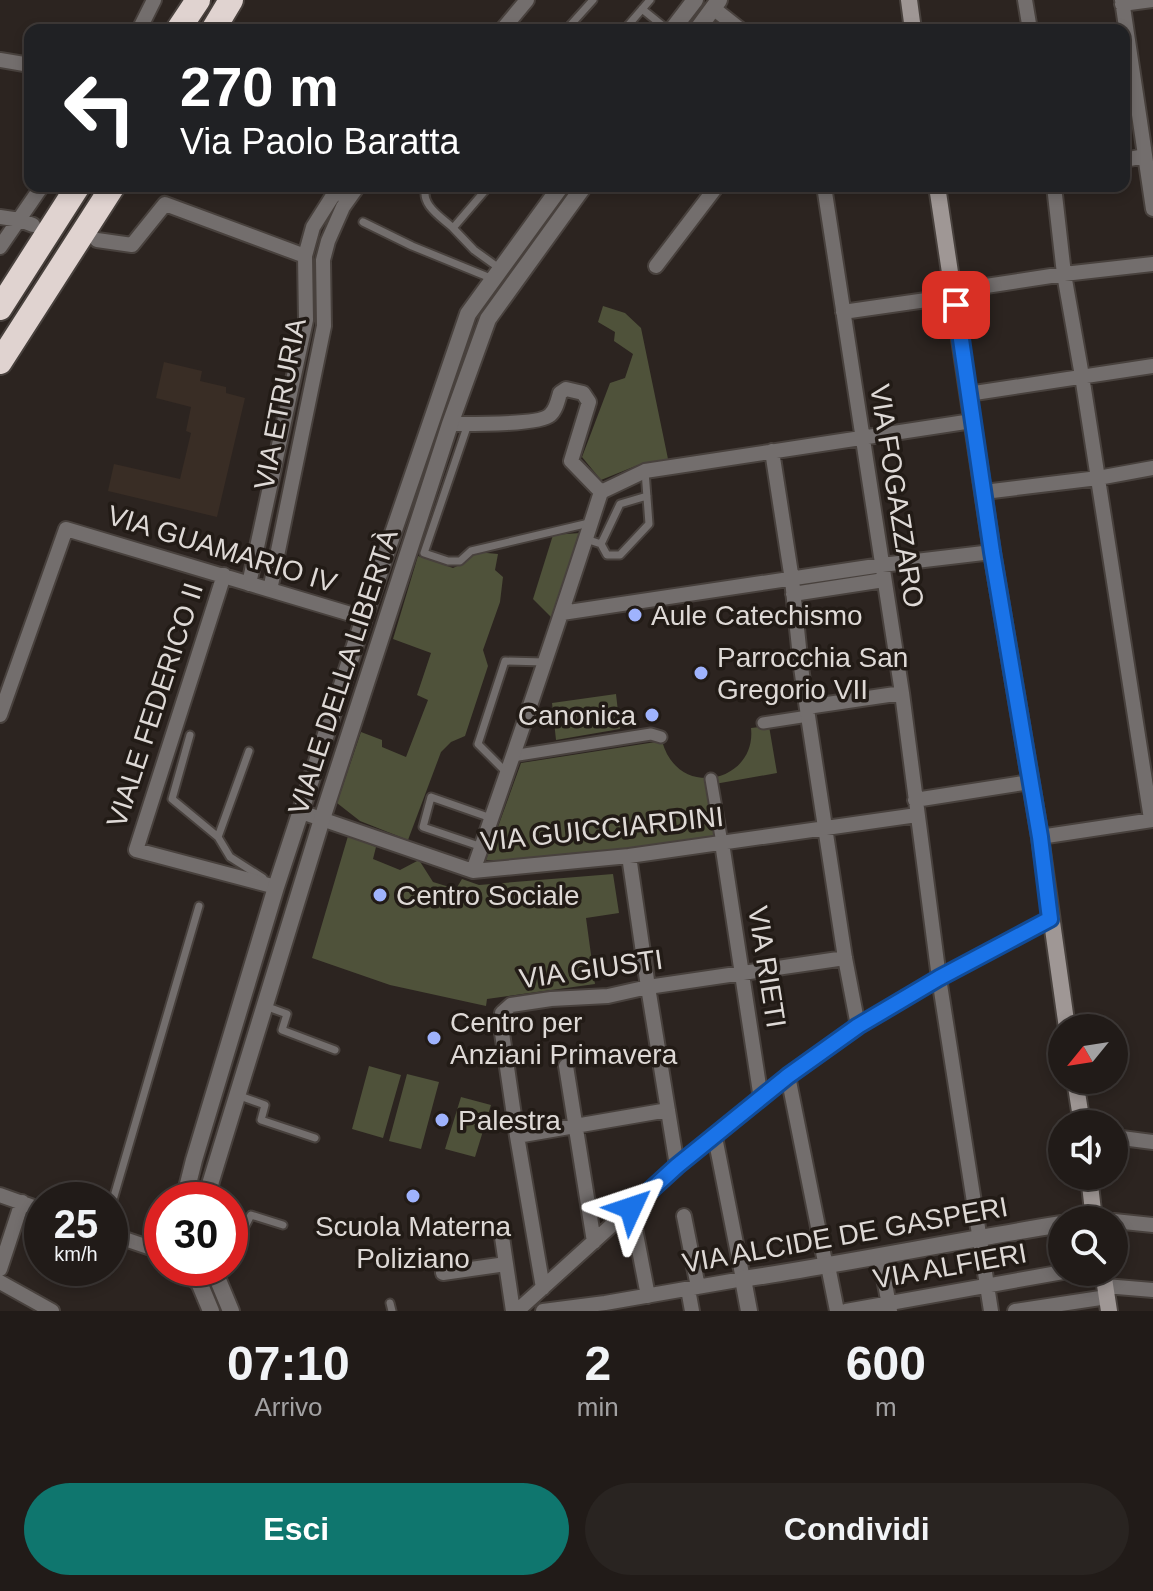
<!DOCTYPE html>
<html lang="it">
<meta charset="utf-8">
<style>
body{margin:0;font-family:Helvetica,sans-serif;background:#292421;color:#f1f3f6;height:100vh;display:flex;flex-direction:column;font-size:30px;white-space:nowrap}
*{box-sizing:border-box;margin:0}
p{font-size:26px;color:#a2a1a2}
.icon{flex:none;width:44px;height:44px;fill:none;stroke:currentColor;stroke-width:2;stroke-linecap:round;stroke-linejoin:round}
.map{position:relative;height:1311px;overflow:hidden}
.side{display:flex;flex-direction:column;background:#211b18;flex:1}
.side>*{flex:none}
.banner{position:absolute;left:24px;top:24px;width:1106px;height:168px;border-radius:16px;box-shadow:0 4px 12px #0003,0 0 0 2px #3e3937;background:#202124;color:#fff;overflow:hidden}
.needle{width:52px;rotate:240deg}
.controls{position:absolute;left:1048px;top:1014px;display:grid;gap:16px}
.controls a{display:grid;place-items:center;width:80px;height:80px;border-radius:50%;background:#211b18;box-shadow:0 4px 12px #0003,0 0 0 2px #3e3937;font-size:40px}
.speed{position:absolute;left:24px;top:1182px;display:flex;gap:16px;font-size:40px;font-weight:700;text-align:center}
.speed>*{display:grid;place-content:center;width:104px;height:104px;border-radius:50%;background:#211b18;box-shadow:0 4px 12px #0003,0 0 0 2px #3e3937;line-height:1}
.speed small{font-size:20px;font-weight:400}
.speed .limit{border:12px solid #d22;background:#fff;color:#111}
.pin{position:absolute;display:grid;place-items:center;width:68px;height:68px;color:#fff;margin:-34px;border-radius:16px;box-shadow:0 4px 12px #0006}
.me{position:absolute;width:88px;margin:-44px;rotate:48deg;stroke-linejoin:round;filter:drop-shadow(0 0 6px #0008)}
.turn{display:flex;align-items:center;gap:28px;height:168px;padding:0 24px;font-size:36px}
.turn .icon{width:104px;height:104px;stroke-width:2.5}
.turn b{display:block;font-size:56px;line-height:68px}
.eta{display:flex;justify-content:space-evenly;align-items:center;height:136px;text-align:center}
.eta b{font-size:48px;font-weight:600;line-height:56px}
.action{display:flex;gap:16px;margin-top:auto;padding:16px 24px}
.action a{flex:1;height:92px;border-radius:48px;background:#0f766e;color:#fff;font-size:32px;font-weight:600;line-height:92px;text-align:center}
.action a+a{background:#292421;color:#f1f3f6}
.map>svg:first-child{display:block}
.built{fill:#392d25}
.green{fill:#4f523a}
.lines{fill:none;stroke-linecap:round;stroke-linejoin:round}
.service-casing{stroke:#48413d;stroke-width:11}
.pedestrian-casing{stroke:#48413d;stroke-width:15}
.minor-casing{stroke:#48413d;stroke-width:18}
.tertiary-casing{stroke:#48413d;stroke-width:20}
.secondary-casing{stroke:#48413d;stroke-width:20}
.motorway-casing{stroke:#48413d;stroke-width:28}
.service{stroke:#736e6d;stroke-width:7}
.pedestrian{stroke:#736e6d;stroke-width:11}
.minor{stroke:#736e6d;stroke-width:14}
.tertiary{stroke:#736e6d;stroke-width:16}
.secondary{stroke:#9f9795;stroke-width:16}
.motorway{stroke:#e0d3d0;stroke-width:24}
.route-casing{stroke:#114b97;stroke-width:20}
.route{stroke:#1a73e8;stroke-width:14}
.poi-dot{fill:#9fb3fd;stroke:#221b16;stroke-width:3}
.labels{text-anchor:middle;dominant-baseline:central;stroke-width:7;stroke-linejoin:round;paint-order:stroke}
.street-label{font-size:28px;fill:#ded9d6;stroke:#221b16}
.poi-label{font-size:28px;fill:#ded9d6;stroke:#221b16;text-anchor:start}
</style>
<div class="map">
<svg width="1153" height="1311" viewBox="0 0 1153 1311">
<rect width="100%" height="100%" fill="#2c2420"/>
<path class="built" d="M164,362L202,371L200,381L226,387V393L245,398L217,517L108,491L114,464L180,479L191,433L186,431L191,407L156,398Z"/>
<path class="green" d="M603,306L625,313L641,328L668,459L638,465L601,480L582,457L610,383L625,378L633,354L614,341L615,332L598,322Z
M580,533L551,617L533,599L553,535Z
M476,552L498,554L495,570L503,577L500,602L483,650L488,666L465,736L451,742L441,752L408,840L360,821L337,803L361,732L382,740V747L406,757L428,700L417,695L431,653L393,639L418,556L453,568L466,562Z
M616,694L620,729L556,740L552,703Z
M769,726L777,773L709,785L718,839L515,861L486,860L521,763L662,741C678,801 757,782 751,728Z
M348,836L376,847L373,859L400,870L419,860L433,882L456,889L462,879L479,885L613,874L619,913L586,918L595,984L487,999L486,1006L390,985L312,958Z
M369,1066L401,1075L383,1138L352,1129Z
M407,1074L439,1082L421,1149L389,1141Z
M461,1097L491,1105L475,1157L445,1149Z"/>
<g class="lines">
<g class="service-casing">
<path id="service" d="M642,9L668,30
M566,30L593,0
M624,30L650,0
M426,186C420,205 440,216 453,228L489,186
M363,222L412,246L493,279
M453,228L474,250L499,268
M468,424L424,553L448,561H460L471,551L589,523
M586,539L601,544L607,555H620L649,524L645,471
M601,544L620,504L647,496
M190,735L172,799L218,837L249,751
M506,772L478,744L505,661L544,662
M218,837L230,857L263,878
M482,847L423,827L431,797L491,818
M265,1006L287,1014L282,1030L335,1050
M237,1095L265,1105L261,1120L315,1138
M110,1210L199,906
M230,1227L243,1230L251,1215L283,1225
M390,1303L392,1311"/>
</g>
<g class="pedestrian-casing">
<path id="pedestrian" d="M763,723L808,716
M512,756L651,734L661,737
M711,779L722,843"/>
</g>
<g class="minor-casing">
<path id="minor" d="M1025,0L1030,30
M1122,0L1153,209
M1122,4L1153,0
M713,8L741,30
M139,30L154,0
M502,30L527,0
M0,60L30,65
M1124,160L1145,156
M824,186L902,693L939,978L991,1311
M1054,186L1064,274L1082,376L1151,819
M0,217L20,220L33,225
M97,240L132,245L165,204L305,256
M0,247L42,186
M656,266L717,186
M953,291L1064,274L1153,264
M843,312L954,296
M968,394L1153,366
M450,424C467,424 540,425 550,415C556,410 558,400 560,393L566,389L583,393L589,402L571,461L601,492
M772,451L792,580L801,667L808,716L845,958L858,1026
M601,492L645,471L972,421
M984,492L1098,478L1153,468
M224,575L136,850L276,887
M249,584L306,320L305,256L313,227L332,197L346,186
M270,590L324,326L323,260L328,241L343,207L358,186
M793,594L884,580
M562,613L882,565L992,552
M807,707L902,693
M0,715L66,529L364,618
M915,800L1030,782
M301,812L473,871L629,856L917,815
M1040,837L1153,820
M722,843L761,1099
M629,856L648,987L677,1166
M473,871C517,745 560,619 601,492
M566,1066L594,1242
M788,1076L824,1257L828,1266L837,1311
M517,1136L668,1110
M1114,1137L1153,1142
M0,1195L42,1210
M631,1208L648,1296
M684,1216L698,1287
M1114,1221L1153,1225
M110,1234L151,1248L162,1249
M502,1237L513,1311
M880,1256L890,1311
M179,1268L198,1283
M0,1269L22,1202
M443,1273L506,1264
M0,1282L52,1311
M1105,1286L1153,1290
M543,1288L517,1136L501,1026L502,1013L511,1005L551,999L608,996L648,987L845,958
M688,1289L692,1311
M517,1311L677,1166L788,1076L858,1026L939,978L1050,919
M543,1311L605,1303L743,1279L715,1137
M846,1311L1063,1272
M1015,1311L1107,1297"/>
</g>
<g class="tertiary-casing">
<path id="tertiary" d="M672,30L695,0
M697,30L719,0
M184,1200L194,1160L276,887L364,618L468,314L561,186
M207,1200L211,1181L322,819L450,424L488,319L584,186
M193,1268L211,1311
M213,1268L231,1311
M749,1311L743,1279C849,1263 955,1241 1062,1224"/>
</g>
<g class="secondary-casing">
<path id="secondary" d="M909,0L913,30
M937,186L992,552L1040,837L1067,1028
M1075,1080L1082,1124
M1089,1176L1094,1220
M1103,1272L1109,1311"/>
</g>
<g class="motorway-casing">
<path id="motorway" d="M178,30L198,0
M213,30L231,0
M0,308L78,186
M0,362L113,186"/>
</g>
<use href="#service" class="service"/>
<use href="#pedestrian" class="pedestrian"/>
<use href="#minor" class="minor"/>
<use href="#tertiary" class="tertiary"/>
<use href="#secondary" class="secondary"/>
<use href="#motorway" class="motorway"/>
</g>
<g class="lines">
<g class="route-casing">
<path id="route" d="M631,1208L677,1166L788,1076L858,1026L939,978L1050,919L1040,837L992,552L956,305"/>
</g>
<use href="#route" class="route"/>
</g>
<g class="poi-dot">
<circle cx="635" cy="615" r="8"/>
<circle cx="701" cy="673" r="8"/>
<circle cx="652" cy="715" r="8"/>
<circle cx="380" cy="895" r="8"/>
<circle cx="434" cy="1038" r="8"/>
<circle cx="442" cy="1120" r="8"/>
<circle cx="413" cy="1196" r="8"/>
</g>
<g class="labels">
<g class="street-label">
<text transform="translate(280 404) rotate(-79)">VIA ETRURIA</text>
<text transform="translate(897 496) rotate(81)">VIA FOGAZZARO</text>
<text transform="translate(222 549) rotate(17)">VIA GUAMARIO IV</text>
<text transform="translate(343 672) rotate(-72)">VIALE DELLA LIBERTÀ</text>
<text transform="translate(155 705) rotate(-72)">VIALE FEDERICO II</text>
<text transform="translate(602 829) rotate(-6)">VIA GUICCIARDINI</text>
<text transform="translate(767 967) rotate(81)">VIA RIETI</text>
<text transform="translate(591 969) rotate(-8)">VIA GIUSTI</text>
<text transform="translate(845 1235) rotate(-10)">VIA ALCIDE DE GASPERI</text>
<text transform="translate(950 1266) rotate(-10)">VIA ALFIERI</text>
</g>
<g class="poi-label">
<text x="651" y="615">Aule Catechismo</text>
<text x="717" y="657">Parrocchia San<tspan x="717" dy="32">Gregorio VII</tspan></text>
<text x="636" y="715" text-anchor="end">Canonica</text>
<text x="396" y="895">Centro Sociale</text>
<text x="450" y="1022">Centro per<tspan x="450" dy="32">Anziani Primavera</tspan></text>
<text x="458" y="1120">Palestra</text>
<text x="413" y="1226" text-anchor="middle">Scuola Materna<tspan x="413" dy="32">Poliziano</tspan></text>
</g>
</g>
</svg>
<div class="controls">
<a><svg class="needle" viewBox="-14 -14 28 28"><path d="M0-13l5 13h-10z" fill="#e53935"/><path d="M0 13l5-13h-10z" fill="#a2a1a2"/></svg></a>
<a><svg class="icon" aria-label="sound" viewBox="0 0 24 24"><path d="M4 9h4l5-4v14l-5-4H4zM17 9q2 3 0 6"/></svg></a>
<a><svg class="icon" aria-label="search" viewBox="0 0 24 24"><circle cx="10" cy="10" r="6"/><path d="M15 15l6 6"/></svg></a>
</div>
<div class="speed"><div>25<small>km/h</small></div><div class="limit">30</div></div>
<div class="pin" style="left:956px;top:305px;background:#d93025"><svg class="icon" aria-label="arrive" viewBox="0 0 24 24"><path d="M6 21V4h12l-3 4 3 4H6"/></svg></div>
<svg class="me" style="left:631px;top:1208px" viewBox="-20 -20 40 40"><path d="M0-17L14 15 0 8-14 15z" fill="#1a73e8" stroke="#fff" stroke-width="4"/></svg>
<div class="banner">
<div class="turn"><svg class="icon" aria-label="left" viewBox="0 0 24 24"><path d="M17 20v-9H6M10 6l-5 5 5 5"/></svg><div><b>270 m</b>Via Paolo Baratta</div></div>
</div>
</div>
<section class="side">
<div class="eta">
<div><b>07:10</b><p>Arrivo</p></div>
<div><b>2</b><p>min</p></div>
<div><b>600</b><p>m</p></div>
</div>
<div class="action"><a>Esci</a><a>Condividi</a></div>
</section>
